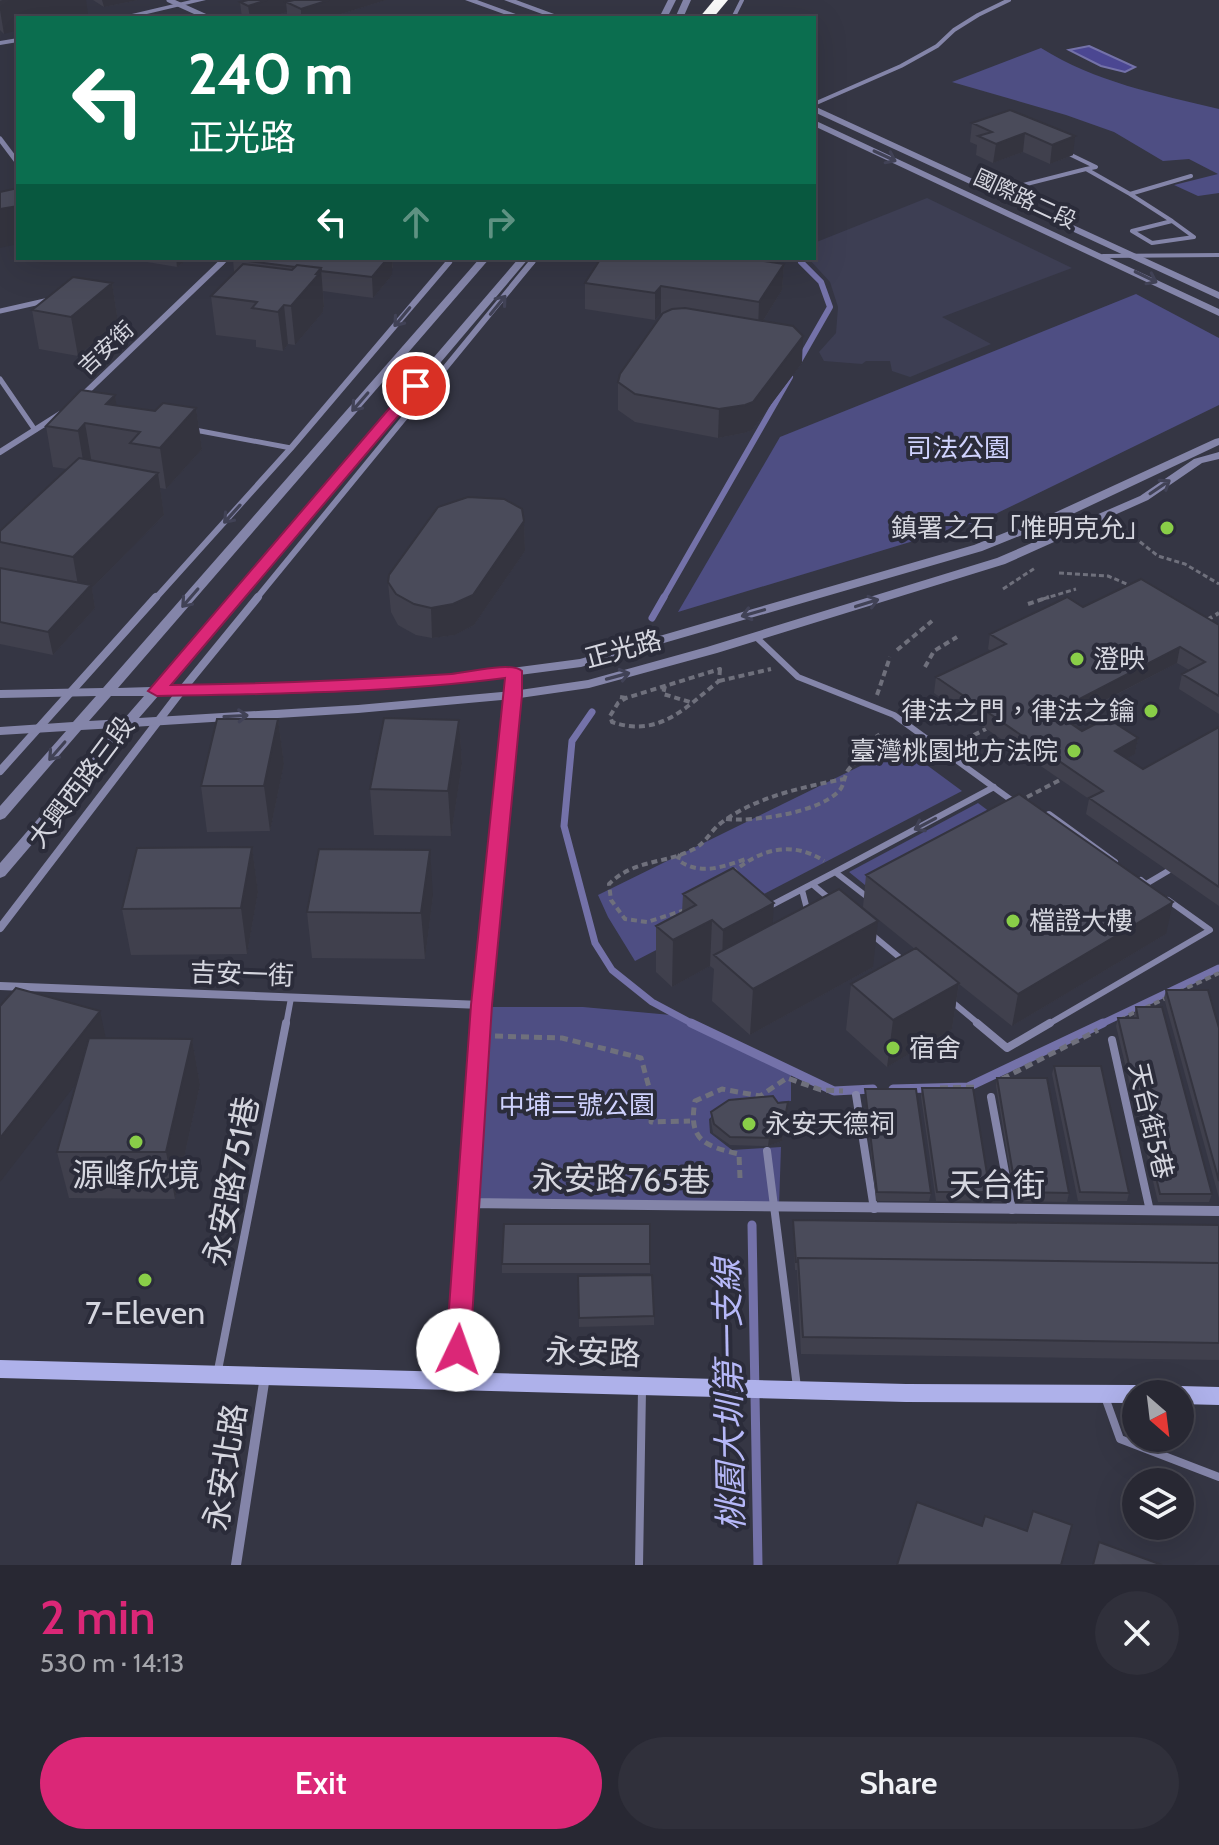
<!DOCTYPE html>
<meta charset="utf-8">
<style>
body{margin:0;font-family:Cabin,"Noto Sans TC",sans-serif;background:#30303b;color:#f1f3f6;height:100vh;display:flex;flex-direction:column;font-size:30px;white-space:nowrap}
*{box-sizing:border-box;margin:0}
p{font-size:26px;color:#a5a6ac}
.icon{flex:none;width:44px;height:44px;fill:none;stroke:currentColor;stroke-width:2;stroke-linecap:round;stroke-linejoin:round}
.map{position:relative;height:1565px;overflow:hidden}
.side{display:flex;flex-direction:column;background:#282833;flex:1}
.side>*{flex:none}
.guide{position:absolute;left:16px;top:16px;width:800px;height:244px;border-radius:0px;box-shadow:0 8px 32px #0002,0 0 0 2px #44444e;background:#0b6e4f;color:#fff;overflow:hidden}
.needle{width:52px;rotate:152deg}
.tools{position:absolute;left:1122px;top:1380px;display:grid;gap:16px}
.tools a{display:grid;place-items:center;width:72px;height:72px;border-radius:50%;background:#282833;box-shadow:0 8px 32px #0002,0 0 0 2px #44444e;font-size:40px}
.pin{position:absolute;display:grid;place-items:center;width:68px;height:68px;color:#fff;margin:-34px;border:4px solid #fff;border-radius:50%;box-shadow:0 2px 8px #0007}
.me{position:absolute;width:88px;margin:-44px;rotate:3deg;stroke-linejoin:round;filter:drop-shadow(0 0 6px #0008)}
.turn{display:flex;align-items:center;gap:28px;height:168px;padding:0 40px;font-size:36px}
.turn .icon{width:104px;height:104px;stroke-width:2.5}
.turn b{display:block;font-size:56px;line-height:68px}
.lanes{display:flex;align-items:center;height:76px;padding:0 40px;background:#0003;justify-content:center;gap:40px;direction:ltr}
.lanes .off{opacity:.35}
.round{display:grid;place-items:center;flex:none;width:84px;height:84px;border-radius:42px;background:#30303b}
.overview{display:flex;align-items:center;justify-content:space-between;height:136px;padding:0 40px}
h1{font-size:48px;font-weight:600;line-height:60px;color:#db2777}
.primary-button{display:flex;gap:16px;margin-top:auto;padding:16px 40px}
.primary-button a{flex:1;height:92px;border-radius:48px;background:#db2777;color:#fff;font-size:32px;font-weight:600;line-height:92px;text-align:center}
.primary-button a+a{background:#30303b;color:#f1f3f6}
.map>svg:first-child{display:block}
.built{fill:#3d3e53}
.green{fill:#4e4e83}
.water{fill:#4b4792;stroke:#7472a9;stroke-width:2}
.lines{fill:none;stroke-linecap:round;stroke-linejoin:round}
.stream-far3{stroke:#7472a9;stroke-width:4}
.stream-far2{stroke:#7472a9;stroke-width:6}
.stream-far1{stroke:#7472a9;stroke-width:7}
.stream{stroke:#7472a9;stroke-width:9}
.path-far2{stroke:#6f707c;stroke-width:3;stroke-dasharray:5 3;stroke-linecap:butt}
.path-far1{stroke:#6f707c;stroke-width:4;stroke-dasharray:6 4;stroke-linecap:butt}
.path{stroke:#6f707c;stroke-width:5;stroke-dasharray:8 5;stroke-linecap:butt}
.service-far3{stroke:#8485a9;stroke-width:4}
.service-far2{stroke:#8485a9;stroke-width:5}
.service-far1{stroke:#8485a9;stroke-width:6}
.service{stroke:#8485a9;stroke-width:8}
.minor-far3{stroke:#8485a9;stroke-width:5}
.minor-far2{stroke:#8485a9;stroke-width:6}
.minor-far1{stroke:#8485a9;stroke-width:8}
.minor{stroke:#8485a9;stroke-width:10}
.tertiary{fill:#8485a9;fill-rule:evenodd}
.secondary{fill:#aeb1ea;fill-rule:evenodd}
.motorway{fill:#fafafa;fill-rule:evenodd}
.wall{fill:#40404d}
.shaded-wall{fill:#34343f}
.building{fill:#4a4b5a;stroke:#34343f;stroke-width:2}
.oneway{stroke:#414256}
.route{fill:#db2777;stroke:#8e194d;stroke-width:2}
.poi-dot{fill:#89ce48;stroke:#2b2c3a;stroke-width:3}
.labels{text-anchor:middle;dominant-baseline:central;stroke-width:8;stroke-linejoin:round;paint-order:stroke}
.far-street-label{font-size:22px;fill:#d5d6df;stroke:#2b2c3a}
.park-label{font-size:26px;fill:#cfd2fd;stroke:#2b2c3a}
.poi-label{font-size:26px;fill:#d5d6df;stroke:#2b2c3a;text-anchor:start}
.street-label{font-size:26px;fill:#d5d6df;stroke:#2b2c3a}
.near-poi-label{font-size:32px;fill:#d5d6df;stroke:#2b2c3a}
.near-street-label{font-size:32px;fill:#d5d6df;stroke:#2b2c3a}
.near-water-label{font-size:34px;font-style:italic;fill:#b6b8f8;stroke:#2b2c3a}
</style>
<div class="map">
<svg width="1219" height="1565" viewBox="0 0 1219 1565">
<rect width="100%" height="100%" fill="#353644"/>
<path class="built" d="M927,198L1072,268L942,317L991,344L910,377L892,371L890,361H866L862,364L824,361L819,352L836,333L838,307L830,282L808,258H814V243Z"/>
<path class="green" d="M1041,48C1095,82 1157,94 1219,109V193L1198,196L1174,185L1218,174L1189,159L1163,161L1114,132L1066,115L952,82Z
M1136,294L1219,338V405L983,520L678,612L780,437Z
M901,746L962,791L635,961L608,917L598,895Z
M978,803L994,815L865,885L849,872Z
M483,1007H583L671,1015L791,1069V1101L724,1106L709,1119L710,1133L732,1150L781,1147L779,1206L470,1201Z"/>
<path class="water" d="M1089,46L1135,67L1125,72L1101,66L1069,50Z"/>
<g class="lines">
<path class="stream-far3" d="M797,258L803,264"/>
<path class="stream-far2" d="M798,363L830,307L821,282L801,262
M663,599L790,377"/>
<path class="stream-far1" d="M652,618L664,597
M592,712L572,741L564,826L595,943L612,970L652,1002L695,1025
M1099,1025L1219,968"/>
<path class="stream" d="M691,1023L834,1091L873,1089
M893,1089L968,1087L1103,1023
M752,1225L758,1565"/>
<path class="path-far2" d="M1121,527L1158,556L1185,564L1219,584
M1059,573L1108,576L1134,587
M1003,589L1035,568
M1043,599L1076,589"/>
<path class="path-far1" d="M1028,604L1049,597
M1207,620L1219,613
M897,650L932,621
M925,667L934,651L957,637
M720,669L719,681C685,708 659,738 612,722L610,716L618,703L626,698Z
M719,681L771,669
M665,686L663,694L690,702
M877,695L890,657
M620,697L626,698
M956,744L986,729
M1027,797L1060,780
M726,819C754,822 818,813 839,791C845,785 844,774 849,769C858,757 872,757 882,742L875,731
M680,854L678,860C700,876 722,867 746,859
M732,873C760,849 792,840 824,861
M685,910L647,922L625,919L611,900L609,884C634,859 666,864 694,849C706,843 711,830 721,823C755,797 803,787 844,779
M1178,992L1219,973
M1145,1008L1166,998
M1120,1020L1137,1011"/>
<path class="path" d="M495,1036L562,1038L641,1058L653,1102L651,1122L690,1121
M1002,1079L1098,1030
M940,1088L979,1087
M740,1178L739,1154C704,1146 688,1140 695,1101L722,1089L760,1096L787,1078L821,1090L843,1091"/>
<path class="service-far3" d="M733,18L742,0
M814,104L901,66L937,46L954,30L978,15L1009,0
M1065,152L1096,167L1086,169
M995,192L1086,169L1130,194L1191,176
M1130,194L1172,221
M1172,221L1194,237L1152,243L1132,231Z
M1103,256L1219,255"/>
<path class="service-far2" d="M0,311L49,300
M0,379L35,430
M195,430L291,448"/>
<path class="service-far1" d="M756,637L798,677L894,715L1014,802
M1043,817L1049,814L1115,862
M1141,880L1146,884L1168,871
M812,884L831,900
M802,890L808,913
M871,893L866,896L835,872L994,787
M768,907L835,872
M870,933L905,962
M950,1000L980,1025
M286,1025L291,998
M1047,1025L1210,930L1168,900"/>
<path class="service" d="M977,1023L1007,1048L1050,1023
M1112,1040L1150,1211
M856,1095L874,1209
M991,1097L1012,1210
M767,1151L797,1387
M218,1370L286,1023
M1105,1397L1120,1439L1219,1477
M639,1565L642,1390"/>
<path class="minor-far3" d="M169,0L209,18
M0,139L18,163
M220,264L227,258
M447,264L453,258
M531,264L536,258"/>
<path class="minor-far2" d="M80,398L222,262
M0,452L60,414
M155,599L291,448L449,262
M256,599L532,262"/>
<path class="minor-far1" d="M0,771L156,597
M0,928L182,690L258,597
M0,986L481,1005
M480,1025L513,671"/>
<path class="minor" d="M467,1203L1219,1211
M456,1380L480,1023
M236,1565L265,1376"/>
<path class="tertiary" d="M191,0H206L130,18H115Z
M465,0H477L527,18H515Z
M504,0H516L565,18H553Z
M668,0H676L667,18H659Z
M683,0H691L683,18H675Z
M18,38V42L0,45V41Z
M814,106L1219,292V299L814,112Z
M814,120L1219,309V316L814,126Z
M480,258H490L118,688L151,687L519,258H529L166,687L292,685L458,675L580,659L974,545L1054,513L1215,439L1219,438V445L1062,519L982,551L581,667L458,683L292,693L159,695L139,718L358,705L513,691L588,680L707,647L997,558L1140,496L1194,459L1219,452V459L1202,463L1148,500L1005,564L717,653L589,688L513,699L358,713L132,727L5,876L0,878V863L116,728L81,730L5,818L0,820V806L66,731L0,735V727L73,722L96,696L0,698V690L103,688ZM111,696H144L124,719L89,721Z"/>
<path class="secondary" d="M0,1360L906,1384L1136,1385L1144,1388L1147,1394H1136V1403L906,1402L0,1378Z
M1180,1386L1219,1387V1405L1180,1404V1394H1170L1172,1389Z"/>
<path class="motorway" d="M714,0H728L713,18H699Z"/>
</g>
<path class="wall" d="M0,0L88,14L71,18H18L4,34L0,30Z
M93,0H138L104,7Z
M386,0L328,18H287V12L266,18H242L240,2Z
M1010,110L1073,155L1050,164L1023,152L993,163L976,155L977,145L970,142L972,123Z
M135,258H189L177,267L135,260Z
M234,258H393V267L392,269V275L373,298L323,291L324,307L323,308V312L295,345L288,344L283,351L256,347V340L216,335L211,296L234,272L233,259Z
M784,264L782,290L763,321L802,363L752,430L744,433L718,438L635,422L618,410V382L663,313H661L655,320L585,309V283Z
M112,283L118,322L78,356L39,349L32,310Z
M115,395L116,405L155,411L196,408L202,449L166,489L160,488L164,515L92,588L95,608L53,655L0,644V531L67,469L53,467L46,426Z
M524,521L525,551L474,625L455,635L432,638L416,635L398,625L391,612L388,582Z
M1083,607L1219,625V714L1179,689L1182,674L1189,670L1177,663L1066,721L1082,731L1138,738L1135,754L1127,758L1143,769L1219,727V906L1086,814L1089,799L934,693L936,677L991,651L988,649L990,634Z
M278,719L284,764L270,831L207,832L201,786Z
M459,720L462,764L451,836L374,835L370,789Z
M252,847L258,892L247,954L131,955L122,909Z
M866,875L1166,934L1012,1026L959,984L952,1029L887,1067L846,1030L851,984L915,949L863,907Z
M683,894L773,924L873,967L750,1035L712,1001L714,969L710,966L672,987L656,972V926L682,912Z
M433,896L425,959L312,958L307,912Z
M1166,990L1219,1028V1198L1164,998Z
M1136,1007L1212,1194L1209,1202H1158L1116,1026L1118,1018H1134V1015Z
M106,1038L192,1039L200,1085L175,1199L69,1198L57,1152Z
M1054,1066L1129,1193L1127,1201H1078L1052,1074Z
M997,1078L1069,1193L1067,1202L1015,1201L996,1086Z
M922,1088L990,1192L989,1200L936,1201L921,1097Z
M865,1089L931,1193L929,1201H876L865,1097Z
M788,1102L782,1141L768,1146L730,1145L713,1133L711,1121V1112Z
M793,1220L1219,1225V1360L801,1354L797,1270H795Z
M650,1224V1273H502V1264Z
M578,1276L654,1316V1325L579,1327Z"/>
<path class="shaded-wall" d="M3,0H86L88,14L71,18H18V30L4,34L0,10V1Z
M102,0H138L104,7Z
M267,0H317L286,2L287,12L266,18H250L248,6Z
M329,0H386L328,18H301V9Z
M1025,133L1023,152L993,163L996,144Z
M1075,136L1073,155L1050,164L1052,145Z
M18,206V244L0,248V209Z
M176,258H189L177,267Z
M386,258H393L392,275L373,298L372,277Z
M784,264L782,290L758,329L759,302Z
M321,268L324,307L323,308V312L295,345L291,306Z
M112,283L118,322L78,356L71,317Z
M661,286V313L655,320V293Z
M284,305L288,344L283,351L278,312Z
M803,336L802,363L752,430L744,433L718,438L719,409Z
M115,395L120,429L106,404Z
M196,408L202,449L166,489L160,448Z
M85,423L92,464L85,472L78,431Z
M158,473L164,515L92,588L95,608L53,655L48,632L80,597L73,557Z
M524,521L525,551L474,625L455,635L432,638L431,608Z
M1180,647L1177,663L1051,728L1054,712Z
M278,719L284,764L270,831L264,786Z
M459,720L462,764L451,836L448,791Z
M1138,738L1135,754L1112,767L1115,751Z
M252,847L258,892L247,954L241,908Z
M430,850L433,896L425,959L421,913Z
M1173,902L1166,934L1012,1026L1018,994Z
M774,903L771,949L722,962L723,930Z
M712,920L710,966L672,987L673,940Z
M878,921L873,967L750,1035L753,989Z
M959,983L952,1029L887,1067L893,1020Z
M100,1011L107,1044L0,1182V1138Z
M192,1039L200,1085L175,1199L166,1152Z
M788,1102L782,1141L768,1146L769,1138Z"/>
<path class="building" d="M248,0H267L248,6L240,2Z
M294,0H329L301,9L286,2Z
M1010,110L1075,136L1052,145L1025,133L996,144L978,136L992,132L972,123Z
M18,188V206L0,209V192Z
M234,258H388L372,277L321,271V268L297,265L295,267L233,259Z
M601,258H744L784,264L759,302L661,286L655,293L585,283Z
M243,264L292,270L297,265L321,268L316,274H319L291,306L284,305L278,312L252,308L257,302L211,296Z
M73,277L112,283L71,317L32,310Z
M685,308L793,326L803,336L753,402L745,405L719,409L635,394L618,382L620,374L663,313L672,309Z
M81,390L115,395L106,404L155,411L163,403L196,408L160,448L130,443L140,432L85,423L78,431L46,426Z
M79,458L158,473L73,557L0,542V531Z
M468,497L504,499L522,509L524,521L473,595L453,604L431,608L414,604L396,594L388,582L389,575L438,507Z
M0,568L91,585L48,632L0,622Z
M1141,579L1219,625V696L1182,674L1205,662L1180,647L1054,712L1082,731L1107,718L1138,738L1115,751L1143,769L1219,727V887L1089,798L1103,791L936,677L1006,644L990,634L1053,604L1067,597L1083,607Z
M384,718L459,720L448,791L370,789Z
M217,719H278L264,786H201Z
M1019,794L1173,902L1018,994L866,875Z
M252,847L241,908L122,909L137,848Z
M319,849L430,850L421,913L307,912Z
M733,868L774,903L723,930L712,920L673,940L656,926L696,905L683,894Z
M839,889L878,921L753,989L714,955Z
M916,948L959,983L893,1020L851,984Z
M16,988L100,1011L0,1138V1006Z
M1166,990H1208L1219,1028V1181Z
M1136,1007H1162L1212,1194H1160L1118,1018H1138Z
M89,1038L192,1039L166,1152H57Z
M1054,1066H1101L1129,1193L1080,1192Z
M997,1078H1047L1069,1193L1016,1192Z
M922,1088H973L990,1192H937Z
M865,1089H916L931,1193L877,1192Z
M773,1096L778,1103L788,1102L782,1133L769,1138L730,1137L714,1124L711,1112L729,1100Z
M793,1220L1219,1225V1263L798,1258V1262H796Z
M504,1224H650V1264H502Z
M798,1258L1219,1263V1343L803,1337Z
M652,1275L654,1316L579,1318L578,1276Z
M917,1502L982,1526L985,1516L1027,1531L1033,1511L1072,1525L1061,1565H897Z
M1099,1542L1162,1565H1093Z"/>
<defs><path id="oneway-shaft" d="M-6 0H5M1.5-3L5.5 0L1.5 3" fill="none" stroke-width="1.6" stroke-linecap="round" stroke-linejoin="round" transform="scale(2)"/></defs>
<g class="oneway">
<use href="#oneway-shaft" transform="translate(885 156) rotate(25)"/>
<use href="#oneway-shaft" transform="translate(1146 277) rotate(26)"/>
<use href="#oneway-shaft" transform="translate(498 305) rotate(-51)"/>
<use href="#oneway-shaft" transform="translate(402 317) rotate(130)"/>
<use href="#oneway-shaft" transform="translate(360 402) rotate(131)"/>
<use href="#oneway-shaft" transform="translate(1160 487) rotate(-34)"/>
<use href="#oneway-shaft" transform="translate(232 514) rotate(132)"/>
<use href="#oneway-shaft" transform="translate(190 598) rotate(131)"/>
<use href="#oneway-shaft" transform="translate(867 603) rotate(-17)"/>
<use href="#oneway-shaft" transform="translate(753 613) rotate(164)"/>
<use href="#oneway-shaft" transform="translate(618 676) rotate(-15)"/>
<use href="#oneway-shaft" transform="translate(236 716) rotate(-3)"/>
<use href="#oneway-shaft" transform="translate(57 751) rotate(131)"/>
<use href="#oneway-shaft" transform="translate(925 824) rotate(152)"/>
</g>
<path class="route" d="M416,382L421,383V389L171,685C264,684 357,680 451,674C467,673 511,661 522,671V695L492,1005L470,1350L467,1357L458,1360L449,1357L446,1350L471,1005L505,678C390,693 273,694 157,696L148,691L411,383Z"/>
<g class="poi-dot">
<circle cx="1167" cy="528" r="8"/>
<circle cx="1077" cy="659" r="8"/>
<circle cx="1151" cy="711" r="8"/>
<circle cx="1074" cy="751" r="8"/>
<circle cx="1013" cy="921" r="8"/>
<circle cx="893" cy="1048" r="8"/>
<circle cx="749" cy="1124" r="8"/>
<circle cx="136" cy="1142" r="8"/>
<circle cx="145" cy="1280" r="8"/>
</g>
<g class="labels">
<g class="far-street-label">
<text transform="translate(1025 199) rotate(25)">國際路二段</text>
<text transform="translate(106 348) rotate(-43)">吉安街</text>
</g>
<g class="park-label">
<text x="958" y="448">司法公園</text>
<text x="577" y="1105">中埔二號公園</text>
</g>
<g class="poi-label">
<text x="1151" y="528" text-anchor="end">鎮署之石「惟明克允」</text>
<text x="1093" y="659">澄映</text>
<text x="1135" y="711" text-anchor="end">律法之門，律法之鑰</text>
<text x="1058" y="751" text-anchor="end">臺灣桃園地方法院</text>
<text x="1029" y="921">檔證大樓</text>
<text x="909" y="1048">宿舍</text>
<text x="765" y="1124">永安天德祠</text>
</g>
<g class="street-label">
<text transform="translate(623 649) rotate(-15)">正光路</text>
<text transform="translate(81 782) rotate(-53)">大興西路三段</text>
<text transform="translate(242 974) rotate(2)">吉安一街</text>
<text transform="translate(1151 1121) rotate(77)">天台街5巷</text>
</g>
<g class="near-poi-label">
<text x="136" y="1174">源峰欣境</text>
<text x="145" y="1312">7-Eleven</text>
</g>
<g class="near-street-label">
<text transform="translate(621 1179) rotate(1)">永安路765巷</text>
<text transform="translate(231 1181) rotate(-79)">永安路751巷</text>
<text x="997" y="1184">天台街</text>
<text transform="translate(593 1352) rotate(2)">永安路</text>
<text transform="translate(225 1467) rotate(-81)">永安北路</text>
</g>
<g class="near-water-label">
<text transform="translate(729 1395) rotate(-91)">桃園大圳第一支線</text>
</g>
</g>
</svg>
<div class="tools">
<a><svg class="needle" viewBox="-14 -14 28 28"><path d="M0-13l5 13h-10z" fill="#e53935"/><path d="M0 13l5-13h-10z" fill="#a5a6ac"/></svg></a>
<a><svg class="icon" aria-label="layers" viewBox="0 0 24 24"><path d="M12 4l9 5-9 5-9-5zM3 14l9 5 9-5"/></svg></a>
</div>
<div class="pin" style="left:416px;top:386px;background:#d93025"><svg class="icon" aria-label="arrive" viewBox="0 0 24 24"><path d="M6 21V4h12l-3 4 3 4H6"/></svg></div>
<svg class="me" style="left:458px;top:1350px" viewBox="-20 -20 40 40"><circle r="19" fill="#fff"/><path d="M0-13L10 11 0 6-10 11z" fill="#db2777"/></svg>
<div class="guide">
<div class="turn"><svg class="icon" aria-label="left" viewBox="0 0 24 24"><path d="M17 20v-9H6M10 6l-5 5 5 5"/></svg><div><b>240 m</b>正光路</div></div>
<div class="lanes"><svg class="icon" aria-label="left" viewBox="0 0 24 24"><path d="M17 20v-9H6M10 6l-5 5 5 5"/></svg><svg class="icon off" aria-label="ahead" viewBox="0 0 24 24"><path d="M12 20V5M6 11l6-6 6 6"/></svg><svg class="icon off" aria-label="right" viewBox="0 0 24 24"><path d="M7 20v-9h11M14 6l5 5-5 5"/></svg></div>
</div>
</div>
<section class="side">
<div class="overview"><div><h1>2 min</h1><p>530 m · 14:13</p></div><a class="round"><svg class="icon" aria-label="close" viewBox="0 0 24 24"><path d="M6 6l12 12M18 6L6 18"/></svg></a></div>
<div class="primary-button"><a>Exit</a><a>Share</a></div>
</section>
